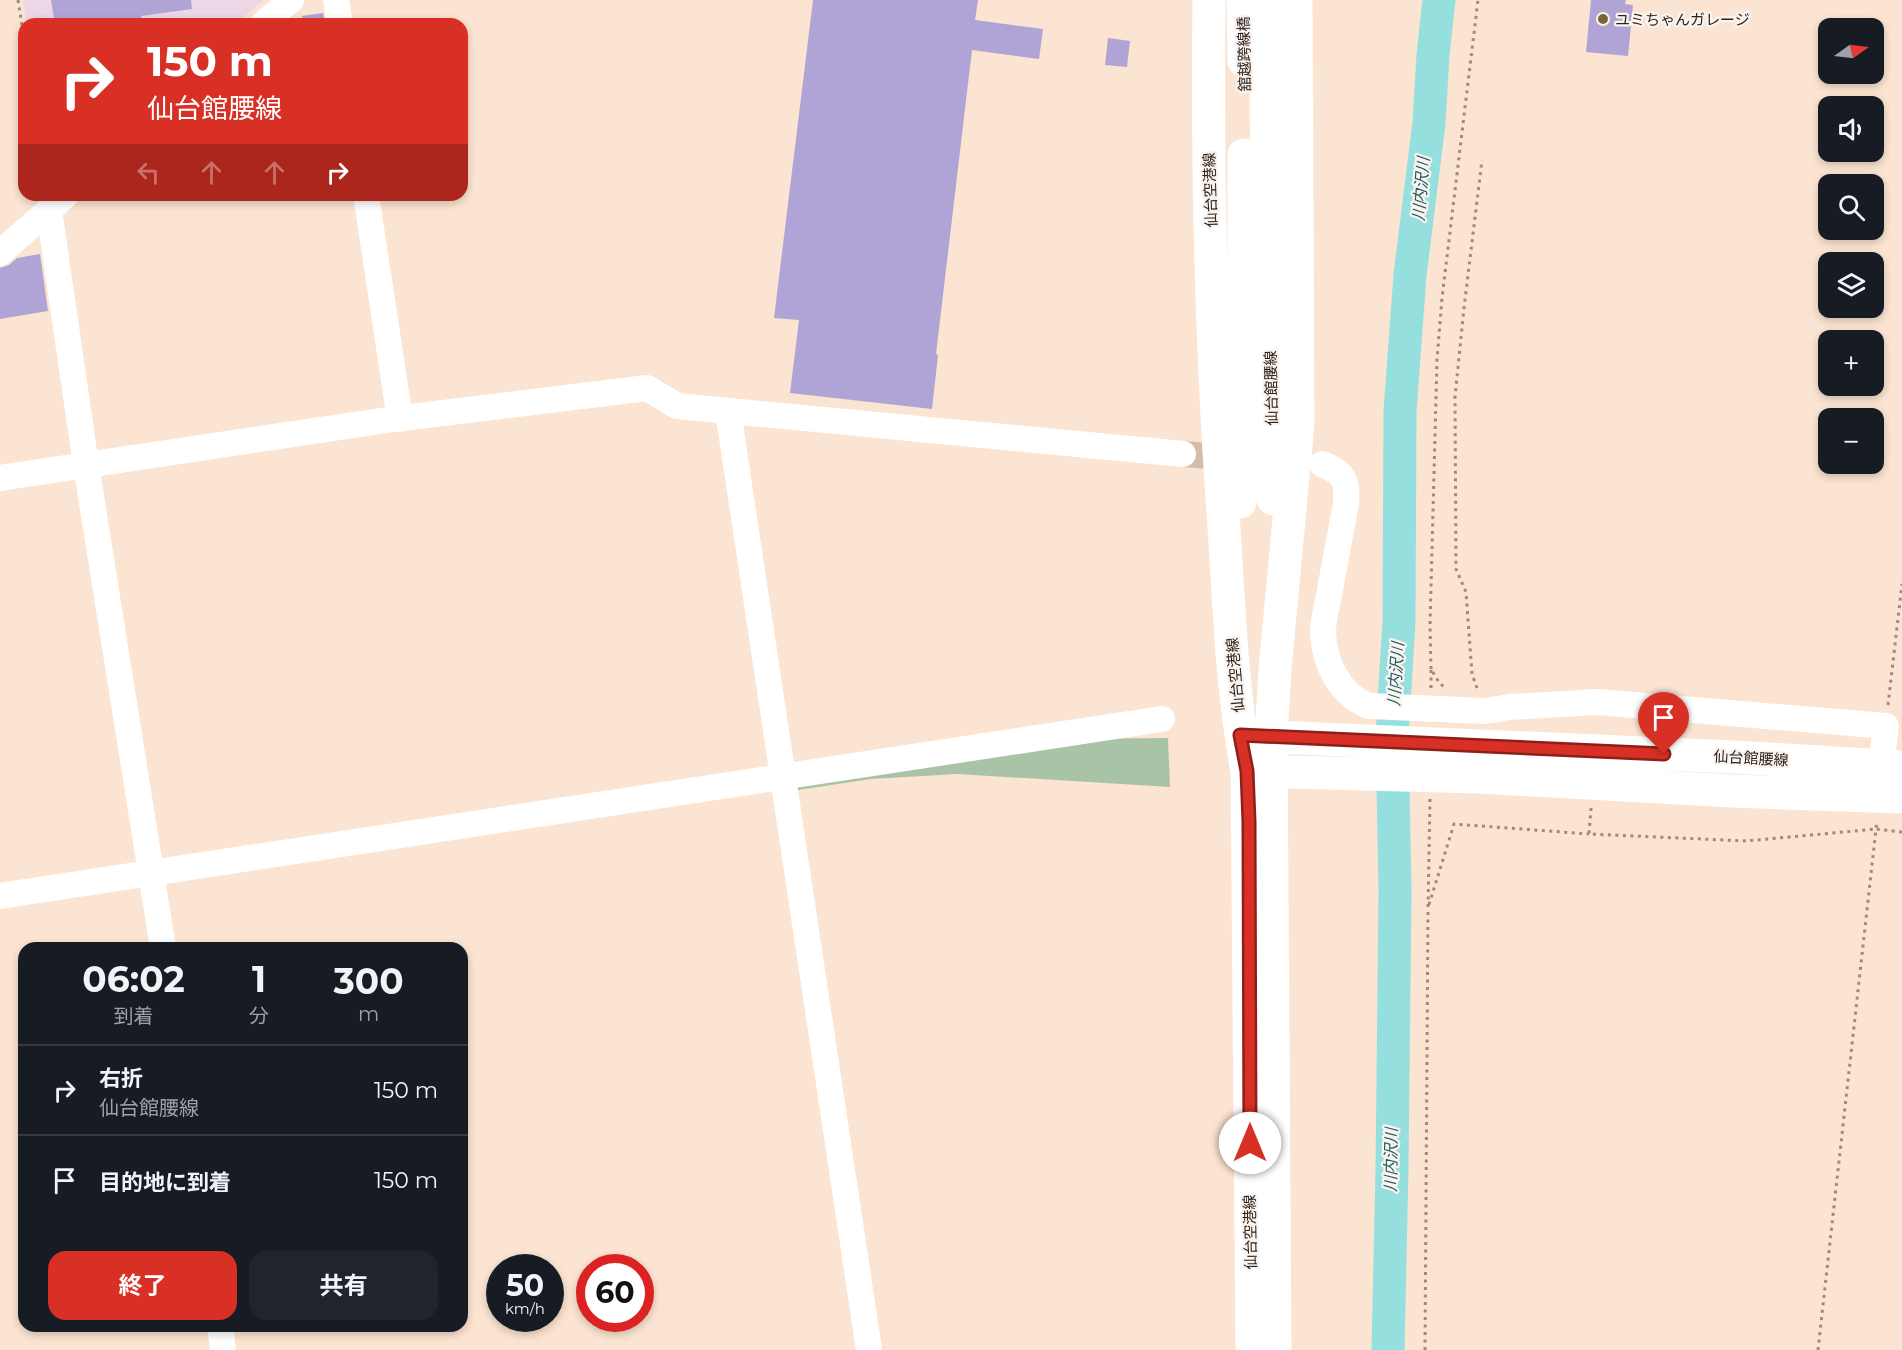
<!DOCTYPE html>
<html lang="ja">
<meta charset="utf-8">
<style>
body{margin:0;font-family:Montserrat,"Noto Sans JP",sans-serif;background:#20242c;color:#f1f3f6;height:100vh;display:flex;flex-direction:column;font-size:22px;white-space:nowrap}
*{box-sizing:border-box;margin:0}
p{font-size:20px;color:#9ea1a6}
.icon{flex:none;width:33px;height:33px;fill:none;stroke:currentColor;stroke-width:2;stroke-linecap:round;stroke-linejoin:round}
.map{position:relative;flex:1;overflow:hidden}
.side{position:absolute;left:18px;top:942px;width:450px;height:390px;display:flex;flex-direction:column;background:#171b24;border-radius:18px;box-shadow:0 3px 9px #0003}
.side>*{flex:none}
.guide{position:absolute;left:18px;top:18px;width:450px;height:183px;border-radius:18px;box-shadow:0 3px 9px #0003;background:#d93025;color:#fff;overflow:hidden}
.needle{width:39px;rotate:76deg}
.tools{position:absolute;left:1818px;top:18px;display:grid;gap:12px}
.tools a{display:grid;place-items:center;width:66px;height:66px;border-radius:12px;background:#171b24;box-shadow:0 3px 9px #0003;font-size:30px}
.speed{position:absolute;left:486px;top:1254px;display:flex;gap:12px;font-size:30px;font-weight:700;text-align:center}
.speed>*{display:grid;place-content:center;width:78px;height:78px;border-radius:50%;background:#171b24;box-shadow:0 3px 9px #0003;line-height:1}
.speed small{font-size:15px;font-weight:400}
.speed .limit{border:9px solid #d22;background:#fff;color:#111}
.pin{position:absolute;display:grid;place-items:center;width:51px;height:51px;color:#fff;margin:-62px -26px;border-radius:50% 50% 50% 0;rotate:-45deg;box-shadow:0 0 6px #0007}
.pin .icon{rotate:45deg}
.me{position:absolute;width:66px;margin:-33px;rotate:0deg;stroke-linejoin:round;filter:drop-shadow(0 0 4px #0008)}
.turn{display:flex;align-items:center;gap:21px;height:126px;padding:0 30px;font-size:27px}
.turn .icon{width:78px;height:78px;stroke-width:2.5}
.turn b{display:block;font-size:42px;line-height:51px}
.lanes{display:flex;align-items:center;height:57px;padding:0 30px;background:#0003;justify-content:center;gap:30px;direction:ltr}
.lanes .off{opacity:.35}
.eta{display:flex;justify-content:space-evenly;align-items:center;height:102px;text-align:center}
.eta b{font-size:36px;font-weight:700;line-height:42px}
.action{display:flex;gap:12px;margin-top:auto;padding:12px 30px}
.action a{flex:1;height:69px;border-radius:18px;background:#d93025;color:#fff;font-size:24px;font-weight:700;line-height:69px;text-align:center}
.action a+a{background:#20242c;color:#f1f3f6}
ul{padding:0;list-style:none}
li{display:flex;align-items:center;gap:18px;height:90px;padding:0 30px;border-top:2px solid #363941}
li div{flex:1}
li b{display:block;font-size:22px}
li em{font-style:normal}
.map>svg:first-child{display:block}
.industrial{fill:#edd7e6}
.green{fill:#a9c3a7}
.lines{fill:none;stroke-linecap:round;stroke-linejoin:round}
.river{stroke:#96dfdf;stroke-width:33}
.building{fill:#b0a3d6}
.minor-tunnel{stroke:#d2bdad;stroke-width:26;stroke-dasharray:26 13;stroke-linecap:butt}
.path{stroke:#9d8b7e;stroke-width:3;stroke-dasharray:3 4.5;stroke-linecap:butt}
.minor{stroke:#fff;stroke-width:26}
.major{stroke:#fff;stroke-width:33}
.route-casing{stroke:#8d1f18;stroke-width:15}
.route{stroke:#d93025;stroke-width:10}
.poi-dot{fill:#7a6635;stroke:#faf4f0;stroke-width:2}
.labels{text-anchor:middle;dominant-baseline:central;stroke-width:4.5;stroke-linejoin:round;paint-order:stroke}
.poi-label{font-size:15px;fill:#2e231b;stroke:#faf4f0;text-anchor:start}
.street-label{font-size:15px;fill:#2e231b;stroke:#faf4f0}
.water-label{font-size:16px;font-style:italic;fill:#1e5b5b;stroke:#faf4f0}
</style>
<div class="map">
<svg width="1902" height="1350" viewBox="0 0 1902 1350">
<rect width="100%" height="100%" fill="#fbe4d1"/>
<path class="industrial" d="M23,0H264L236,24H26Z"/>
<path class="green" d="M1168,738L1170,787L957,774L871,779L798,790L797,782L1077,739Z"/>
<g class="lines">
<path class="river" d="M1388,1350L1392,1170L1395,890L1392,736L1399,621L1400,411L1410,275L1429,123L1433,55L1439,0"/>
</g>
<path class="building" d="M51,0H191L192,9L141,16L143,24H55Z
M813,0H978L975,20L1043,29L1039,59L972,50L936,354L938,355L932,409L790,393L799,320L774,318Z
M1591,0H1626L1625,4L1633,5L1628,56L1586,52Z
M323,13L325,24H303L302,16Z
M1108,38L1130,41L1127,67L1105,65Z
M40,254L48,311L0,319V268L9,265L17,258Z"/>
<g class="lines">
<path class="minor-tunnel" d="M1183,454L1238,458"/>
<path class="path" d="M18,0L24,38
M1431,669L1430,626L1437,360L1442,298L1478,0
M1431,688V669L1440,684L1445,687
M1477,688L1472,674L1466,592L1456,569L1455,397L1464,308L1482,160
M1888,705L1902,584
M1430,799L1428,908L1454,824L1589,834
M1591,808L1589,834L1746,841L1876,829L1877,821
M1425,1350L1428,908
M1818,1350L1876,829L1902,832"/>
<path class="minor" d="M336,0L340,24
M263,24L291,0
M366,195L400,419
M49,210L86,465L163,948
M0,253L66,195
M728,411L869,1350
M1322,464C1345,474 1347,479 1346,503C1341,532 1335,561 1330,590C1328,603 1323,618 1323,632C1324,662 1339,695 1369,706L1485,711L1510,707L1597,702L1886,726L1881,766
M0,478L394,419L647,388L677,406L1183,454
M0,896L1162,719
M220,1326L223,1350"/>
<path class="major" d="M1209,0C1207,176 1211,352 1224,527C1229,609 1232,691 1247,771L1252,1350
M1243,0L1244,61
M1267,0L1266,108L1273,499
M1240,502L1244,414V155
M1251,736L1734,757L1902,767
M1249,771L1477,777L1732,791L1902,797
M1275,1350L1271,737L1275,669L1298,423L1296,0"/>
</g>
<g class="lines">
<g class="route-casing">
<path id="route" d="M1250,1143L1249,822L1247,771L1240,735L1664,754"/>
</g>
<use href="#route" class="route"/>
</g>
<circle class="poi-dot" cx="1603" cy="19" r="6"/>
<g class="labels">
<g class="poi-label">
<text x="1615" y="19">ユミちゃんガレージ</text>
</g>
<g class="street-label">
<text transform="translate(1244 54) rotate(-91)">舘越跨線橋</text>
<text transform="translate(1210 190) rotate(-92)">仙台空港線</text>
<text transform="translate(1271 388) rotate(-91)">仙台館腰線</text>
<text transform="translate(1235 675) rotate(-95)">仙台空港線</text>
<text transform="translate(1751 758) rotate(3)">仙台館腰線</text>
<text transform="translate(1250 1232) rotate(-91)">仙台空港線</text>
</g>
<g class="water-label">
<text transform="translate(1421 189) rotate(-85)">川内沢川</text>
<text transform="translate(1396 674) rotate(-86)">川内沢川</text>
<text transform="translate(1391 1160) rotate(-89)">川内沢川</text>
</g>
</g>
</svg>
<div class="tools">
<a><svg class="needle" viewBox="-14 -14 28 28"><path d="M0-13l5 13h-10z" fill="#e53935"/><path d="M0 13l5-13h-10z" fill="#9ea1a6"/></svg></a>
<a><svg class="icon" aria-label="sound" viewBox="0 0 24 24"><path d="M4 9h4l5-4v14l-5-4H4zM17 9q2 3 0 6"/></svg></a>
<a><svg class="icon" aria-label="search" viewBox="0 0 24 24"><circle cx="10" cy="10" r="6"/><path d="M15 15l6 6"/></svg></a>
<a><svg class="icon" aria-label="layers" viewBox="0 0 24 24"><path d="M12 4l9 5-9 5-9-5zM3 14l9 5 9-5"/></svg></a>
<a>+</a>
<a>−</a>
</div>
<div class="speed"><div>50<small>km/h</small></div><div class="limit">60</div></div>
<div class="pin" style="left:1664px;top:754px;background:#d93025"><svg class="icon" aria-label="arrive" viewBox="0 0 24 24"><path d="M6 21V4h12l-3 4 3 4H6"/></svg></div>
<svg class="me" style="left:1250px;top:1143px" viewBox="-20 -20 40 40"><circle r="19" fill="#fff"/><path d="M0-13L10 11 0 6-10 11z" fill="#d93025"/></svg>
<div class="guide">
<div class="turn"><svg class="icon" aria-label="right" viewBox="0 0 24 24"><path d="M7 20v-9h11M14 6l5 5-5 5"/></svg><div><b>150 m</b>仙台館腰線</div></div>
<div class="lanes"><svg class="icon off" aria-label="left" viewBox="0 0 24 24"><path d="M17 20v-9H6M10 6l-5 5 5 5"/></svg><svg class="icon off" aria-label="ahead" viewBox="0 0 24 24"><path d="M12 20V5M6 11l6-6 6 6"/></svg><svg class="icon off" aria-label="ahead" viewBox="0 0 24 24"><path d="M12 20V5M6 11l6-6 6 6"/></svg><svg class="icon" aria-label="right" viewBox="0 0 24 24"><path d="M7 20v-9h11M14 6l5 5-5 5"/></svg></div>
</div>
<section class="side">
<div class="eta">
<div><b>06:02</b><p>到着</p></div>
<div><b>1</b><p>分</p></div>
<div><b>300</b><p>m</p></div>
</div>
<ul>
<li><svg class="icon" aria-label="right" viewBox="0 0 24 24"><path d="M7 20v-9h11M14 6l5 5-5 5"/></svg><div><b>右折</b><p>仙台館腰線</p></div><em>150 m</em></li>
<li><svg class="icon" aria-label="arrive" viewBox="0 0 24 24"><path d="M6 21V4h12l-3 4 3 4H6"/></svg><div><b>目的地に到着</b></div><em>150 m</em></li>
</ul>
<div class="action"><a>終了</a><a>共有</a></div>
</section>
</div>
